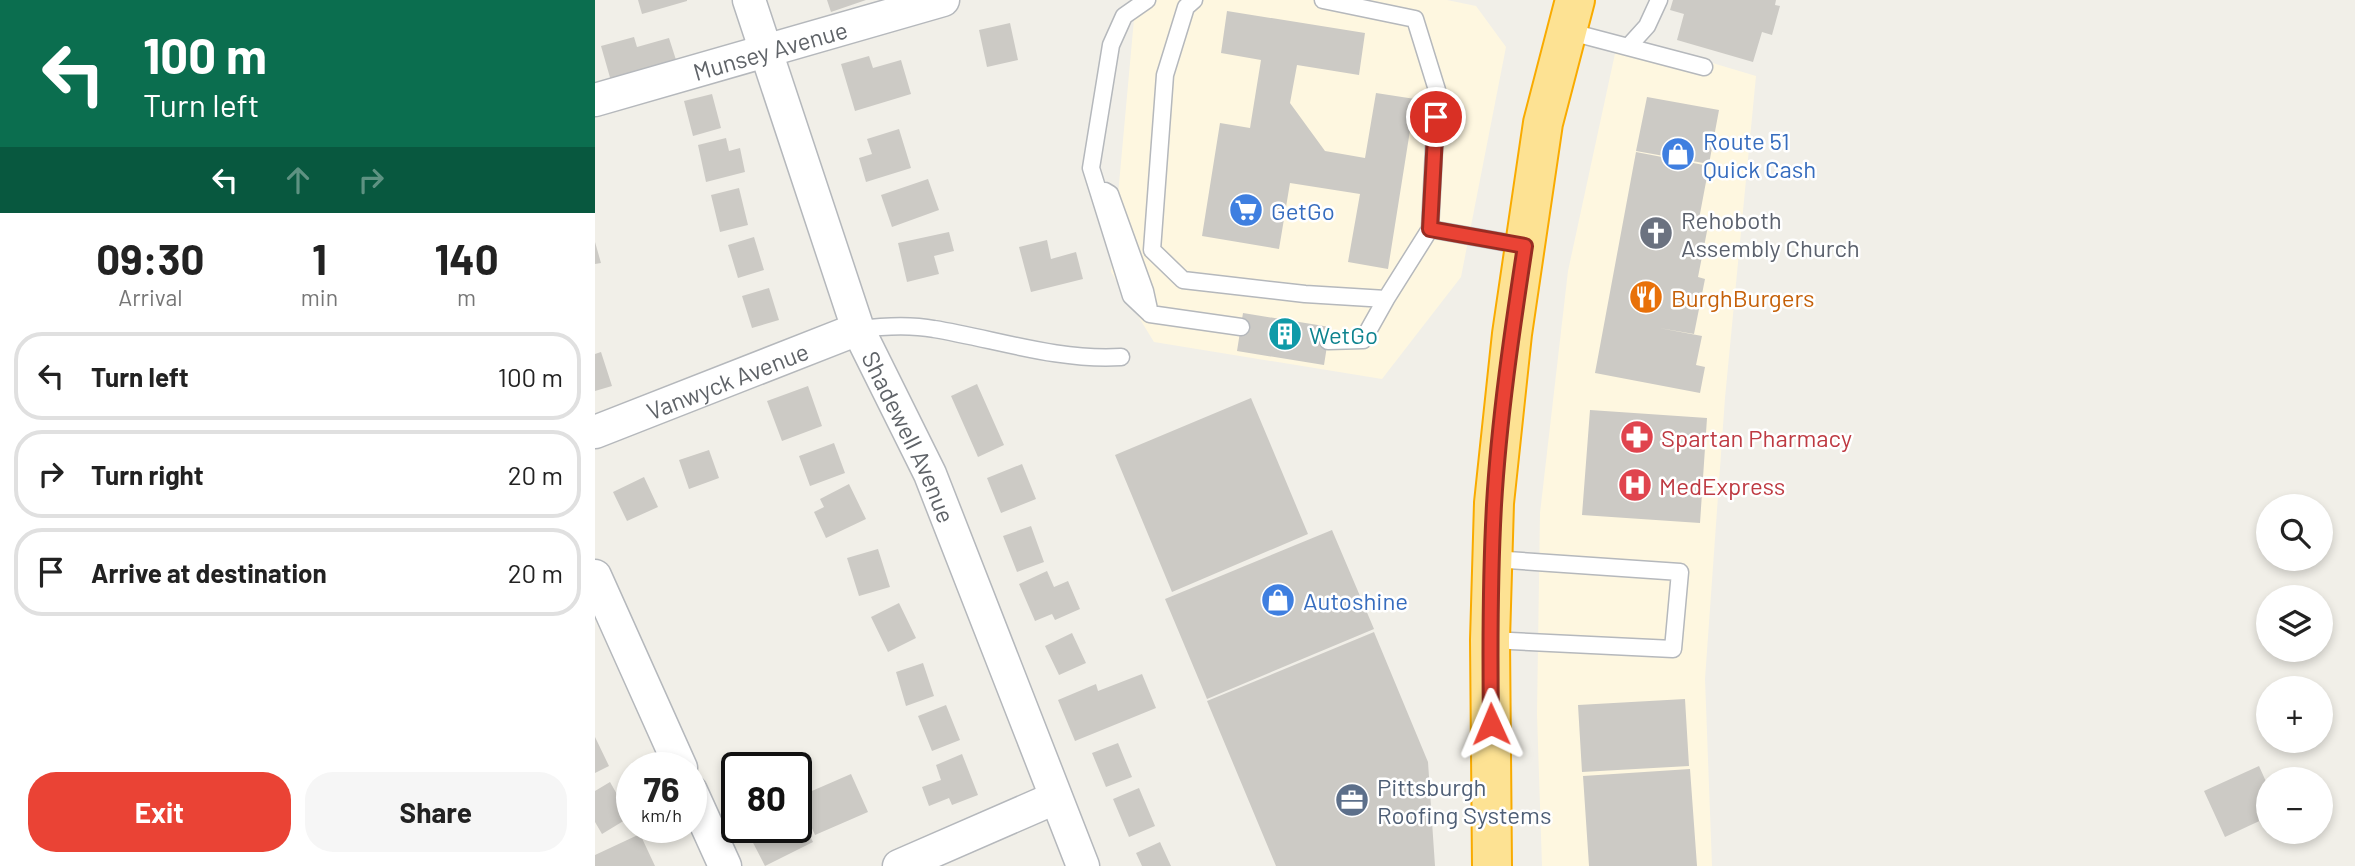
<!DOCTYPE html>
<meta charset="utf-8">
<style>
body{margin:0;font-family:Barlow,sans-serif;background:#f6f6f6;color:#222;height:100vh;display:flex;flex-direction:column;font-size:26px;white-space:nowrap}
*{box-sizing:border-box;margin:0}
p{font-size:23px;color:#767676}
.icon{flex:none;width:38px;height:38px;fill:none;stroke:currentColor;stroke-width:2;stroke-linecap:round;stroke-linejoin:round}
.map{position:relative;flex:1;overflow:hidden}
.sheet{display:flex;flex-direction:column;background:#fff;width:595px}
.sheet>*{flex:none}
.guide{background:#0b6e4f;color:#fff;overflow:hidden}
.buttons{position:absolute;left:1661px;top:494px;display:grid;gap:14px}
.buttons a{display:grid;place-items:center;width:77px;height:77px;border-radius:50%;background:#fff;box-shadow:0 4px 10px #0003;font-size:35px}
.speed{position:absolute;left:21px;top:752px;display:flex;gap:14px;font-size:35px;font-weight:700;text-align:center}
.speed>*{display:grid;place-content:center;width:91px;height:91px;border-radius:50%;background:#fff;box-shadow:0 4px 10px #0003;line-height:1}
.speed small{font-size:18px;font-weight:400}
.speed .limit{border:4px solid #111;border-radius:10px;background:#fff;color:#111}
.pin{position:absolute;display:grid;place-items:center;width:60px;height:60px;color:#fff;margin:-30px;border:4px solid #fff;border-radius:50%;box-shadow:0 2px 7px #0007}
.me{position:absolute;width:77px;margin:-38px;rotate:359deg;stroke-linejoin:round;filter:drop-shadow(0 0 5px #0008)}
.turn{display:flex;align-items:center;gap:24px;height:147px;padding:0 28px;font-size:32px}
.turn .icon{width:91px;height:91px;stroke-width:2.5}
.turn b{display:block;font-size:49px;line-height:60px}
.lanes{display:flex;align-items:center;height:66px;padding:0 28px;background:#0003;justify-content:center;gap:35px;direction:ltr}
.lanes .off{opacity:.35}
.eta{display:flex;justify-content:space-evenly;align-items:center;height:119px;text-align:center}
.eta b{font-size:42px;font-weight:700;line-height:49px}
.action{display:flex;gap:14px;margin-top:auto;padding:14px 28px}
.action a{flex:1;height:80px;border-radius:28px;background:#ea4335;color:#fff;font-size:28px;font-weight:700;line-height:80px;text-align:center}
.action a+a{background:#f6f6f6;color:#222}
ul{padding:0;list-style:none}
li{display:flex;align-items:center;gap:21px;height:88px;margin:0 14px 10px;padding:0 14px;border:4px solid #e0e0e0;border-radius:28px}
li div{flex:1}
li b{display:block;font-size:26px}
li em{font-style:normal}
main{display:flex;flex:1;min-height:0}
.map>svg:first-child{display:block}
.commercial{fill:#fef7e0}
.building{fill:#cccac5}
.lines{fill:none;stroke-linecap:round;stroke-linejoin:round}
.lane-casing{stroke:#b5b8bc;stroke-width:19}
.street-casing{stroke:#b5b8bc;stroke-width:35}
.highway-casing{stroke:#f9ab00;stroke-width:42}
.lane{stroke:#fff;stroke-width:16}
.street{stroke:#fff;stroke-width:32}
.highway{stroke:#fde293;stroke-width:38}
.route-casing{stroke:#982c22;stroke-width:18}
.route{stroke:#ea4335;stroke-width:12}
.labels{text-anchor:middle;dominant-baseline:central;stroke-width:5;stroke-linejoin:round;paint-order:stroke}
.street-label{font-size:24px;fill:#5f6368;stroke:#fff}
.shop-label{font-size:24px;fill:#366cbe;stroke:#fff;text-anchor:start}
.worship-label{font-size:24px;fill:#5b616d;stroke:#fff;text-anchor:start}
.food-label{font-size:24px;fill:#c56008;stroke:#fff;text-anchor:start}
.culture-label{font-size:24px;fill:#0d838f;stroke:#fff;text-anchor:start}
.health-label{font-size:24px;fill:#be3a42;stroke:#fff;text-anchor:start}
.service-label{font-size:24px;fill:#4e5e75;stroke:#fff;text-anchor:start}
</style>
<main>
<section class="sheet">
<div class="guide">
<div class="turn"><svg class="icon" aria-label="left" viewBox="0 0 24 24"><path d="M17 20v-9H6M10 6l-5 5 5 5"/></svg><div><b>100 m</b>Turn left</div></div>
<div class="lanes"><svg class="icon" aria-label="left" viewBox="0 0 24 24"><path d="M17 20v-9H6M10 6l-5 5 5 5"/></svg><svg class="icon off" aria-label="ahead" viewBox="0 0 24 24"><path d="M12 20V5M6 11l6-6 6 6"/></svg><svg class="icon off" aria-label="right" viewBox="0 0 24 24"><path d="M7 20v-9h11M14 6l5 5-5 5"/></svg></div>
</div>
<div class="eta">
<div><b>09:30</b><p>Arrival</p></div>
<div><b>1</b><p>min</p></div>
<div><b>140</b><p>m</p></div>
</div>
<ul>
<li><svg class="icon" aria-label="left" viewBox="0 0 24 24"><path d="M17 20v-9H6M10 6l-5 5 5 5"/></svg><div><b>Turn left</b></div><em>100 m</em></li>
<li><svg class="icon" aria-label="right" viewBox="0 0 24 24"><path d="M7 20v-9h11M14 6l5 5-5 5"/></svg><div><b>Turn right</b></div><em>20 m</em></li>
<li><svg class="icon" aria-label="arrive" viewBox="0 0 24 24"><path d="M6 21V4h12l-3 4 3 4H6"/></svg><div><b>Arrive at destination</b></div><em>20 m</em></li>
</ul>
<div class="action"><a>Exit</a><a>Share</a></div>
</section>
<div class="map">
<svg width="1760" height="866" viewBox="0 0 1760 866">
<rect width="100%" height="100%" fill="#f1efe8"/>
<path class="commercial" d="M560,0H852L881,6L911,47L866,277L787,379L559,342L516,272L540,8Z
M1024,35L1161,76L1130,398L1110,679L1117,866H947L942,714L945,513L973,271Z"/>
<path class="building" d="M43,0H92V1L47,14Z
M232,0H271L236,12Z
M1078,0H1181L1180,5L1185,6L1177,35L1167,32L1158,62L1082,40L1089,14L1075,10Z
M632,11L770,33L764,75L702,65L695,103L730,151L770,158L781,93L820,99L793,269L753,262L765,194L695,183L684,249L607,236L625,123L655,128L666,60L626,53Z
M415,23L423,60L392,67L384,30Z
M39,37L42,47L74,38L82,63L16,81L6,46Z
M274,56L278,68L306,60L316,94L260,111L246,64Z
M117,94L126,128L98,136L89,101Z
M1052,97L1124,110L1114,164L1041,151Z
M304,129L316,168L271,182L264,158L277,154L272,139Z
M131,138L134,151L145,148L150,172L111,182L103,145Z
M1041,152L1114,166L1104,219L1114,221L1103,277L1110,279L1099,334L1064,328L1107,336L1101,365L1110,367L1105,393L1000,373Z
M333,179L344,210L297,227L286,195Z
M144,188L153,225L125,232L116,195Z
M354,232L359,251L339,256L344,274L312,282L303,243Z
M159,237L169,270L143,278L133,245Z
M452,240L456,259L481,252L488,279L436,292L424,247Z
M0,242L6,263L0,264Z
M174,288L184,320L157,328L147,296Z
M648,313L735,327L729,365L642,351Z
M6,352L17,386L0,391V354Z
M382,384L409,445L383,457L356,396Z
M213,386L227,426L187,441L172,401Z
M656,398L713,534L577,592L520,455Z
M995,410L1112,418L1105,523L987,515Z
M239,443L250,473L215,486L204,456Z
M114,450L124,478L94,489L84,460Z
M427,464L441,499L406,513L392,478Z
M49,477L63,507L32,521L18,492Z
M254,484L271,519L231,538L219,512L229,507L225,499Z
M436,526L449,562L422,572L408,536Z
M737,530L779,629L612,699L570,599Z
M283,549L295,587L264,596L252,558Z
M452,571L459,587L473,581L485,609L460,620L457,614L440,621L424,584Z
M304,603L321,638L293,652L276,617Z
M779,632L833,762L840,866H681L612,701Z
M477,633L491,663L464,675L450,646Z
M328,663L339,696L311,706L301,672Z
M547,674L561,708L480,741L463,700L501,684L503,691Z
M1090,699L1094,766L987,772L983,705Z
M351,705L365,740L337,751L323,716Z
M0,737L14,766L0,773Z
M523,743L537,777L511,787L497,753Z
M367,754L383,795L357,805L354,798L334,806L327,787L346,780L341,765Z
M1664,766L1673,786V817L1630,837L1609,791Z
M1095,769L1102,866H994L988,776Z
M256,774L273,812L220,835L203,797Z
M15,782L35,817L7,834L0,822V791Z
M544,788L560,826L534,837L518,799Z
M207,820L218,842L170,866L153,833L163,828H201V823Z
M45,834L60,866H0V855Z
M565,842L576,866H547L541,853Z"/>
<g class="lines">
<g class="lane-casing">
<path id="lane" d="M552,0L529,16L516,45L496,168L536,296L555,314
M599,0L591,7L570,75L557,250L588,280L710,294L791,299L835,229L842,90L820,19L728,0
M972,31L1109,67
M1033,47L1052,26L1064,0
M510,191L515,194L550,291L555,314L646,327
M835,229L930,246
M263,329C288,326 314,324 339,329C400,339 463,361 526,357
M733,341L768,340L791,299
M895,640L1078,649L1085,572L898,559"/>
</g>
<g class="street-casing">
<g id="street">
<path id="s1" d="M154,0L263,329L335,474L488,866"/>
<path id="s2" d="M0,100L348,0"/>
<path id="s3" d="M0,432L263,329"/>
<path d="M0,576L86,768"/>
<path d="M96,791L130,866"/>
<path d="M304,866L460,798"/>
</g>
</g>
<g class="highway-casing">
<path id="highway" d="M897,866L895,640L899,503L917,334L948,123L980,0"/>
</g>
<use href="#lane" class="lane"/>
<use href="#street" class="street"/>
<use href="#highway" class="highway"/>
</g>
<g class="lines">
<g class="route-casing">
<path id="route" d="M841,117L835,229L930,246C917,331 904,419 899,505C895,578 895,651 896,724"/>
</g>
<use href="#route" class="route"/>
</g>
<defs>
<g id="shop-disc" transform="scale(1.75)"><circle r="9.5" fill="#3f7fe0" stroke="#fff"/><path d="M-5-2.5h2.3a2.7 3.5 0 0 1 5.4 0H5L5.5 6h-11ZM-1.5-2.5h3a1.5 2.3 0 0 0-3 0Z" fill="#fff"/></g>
<g id="supermarket-disc" transform="scale(1.75)"><circle r="9.5" fill="#3f7fe0" stroke="#fff"/><path d="M-6-5.5h2.5l.6 2H6L4.5 2H-2.5L-4.4-4H-6ZM-1.5 3.2a1.3 1.3 0 1 0 .1 0ZM3 3.2a1.3 1.3 0 1 0 .1 0Z" fill="#fff"/></g>
<g id="church-disc" transform="scale(1.75)"><circle r="9.5" fill="#6b7280" stroke="#fff"/><path d="M-1.2-6h2.4v3.5h3.3v2.4h-3.3V6h-2.4V-.1h-3.3v-2.4h3.3Z" fill="#fff"/></g>
<g id="restaurant-disc" transform="scale(1.75)"><circle r="9.5" fill="#e8710a" stroke="#fff"/><path d="M-5-6h1v4h1v-4h1v4h1v-4h1v5L-1.5 .5V6h-2V.5L-5-1ZM5-6V6H3V1.5H1.5Q1.5-4 5-6Z" fill="#fff"/></g>
<g id="building-disc" transform="scale(1.75)"><circle r="9.5" fill="#0f9aa8" stroke="#fff"/><path d="M-4-6H4V6H1V3H-1V6H-4ZM-2.5-4.3h1.7v1.8h-1.7ZM.8-4.3h1.7v1.8H.8ZM-2.5-1h1.7V.8h-1.7ZM.8-1h1.7V.8H.8Z" fill="#fff"/></g>
<g id="pharmacy-disc" transform="scale(1.75)"><circle r="9.5" fill="#e0444e" stroke="#fff"/><path d="M-2-6h4v4h4v4h-4v4h-4v-4h-4v-4h4Z" fill="#fff"/></g>
<g id="hospital-disc" transform="scale(1.75)"><circle r="9.5" fill="#e0444e" stroke="#fff"/><path d="M-5-5h3v3.5h4V-5h3V5h-3V1.5h-4V5h-3Z" fill="#fff"/></g>
<g id="office-disc" transform="scale(1.75)"><circle r="9.5" fill="#5c6f8a" stroke="#fff"/><path d="M-6-3h4V-5.5h4V-3h4V5H-6ZM-1-4.5V-3h2v-1.5ZM-6 0V1H6V0Z" fill="#fff"/></g>
</defs>
<g fill-rule="evenodd">
<use href="#shop-disc" x="1083" y="154"/>
<use href="#supermarket-disc" x="651" y="210"/>
<use href="#church-disc" x="1061" y="233"/>
<use href="#restaurant-disc" x="1051" y="297"/>
<use href="#building-disc" x="690" y="334"/>
<use href="#pharmacy-disc" x="1042" y="437"/>
<use href="#hospital-disc" x="1040" y="485"/>
<use href="#shop-disc" x="683" y="600"/>
<use href="#office-disc" x="757" y="800"/>
</g>
<g class="labels">
<g class="street-label">
<text stroke="none"><textPath href="#s2" startOffset="182">Munsey Avenue</textPath></text>
<text stroke="none"><textPath href="#s3" startOffset="142">Vanwyck Avenue</textPath></text>
<text stroke="none"><textPath href="#s1" startOffset="466">Shadewell Avenue</textPath></text>
</g>
<g class="shop-label">
<text x="1108" y="140">Route 51<tspan x="1108" dy="28">Quick Cash</tspan></text>
<text x="676" y="210">GetGo</text>
<text x="708" y="600">Autoshine</text>
</g>
<g class="worship-label">
<text x="1086" y="219">Rehoboth<tspan x="1086" dy="28">Assembly Church</tspan></text>
</g>
<g class="food-label">
<text x="1076" y="297">BurghBurgers</text>
</g>
<g class="culture-label">
<text x="714" y="334">WetGo</text>
</g>
<g class="health-label">
<text x="1066" y="437">Spartan Pharmacy</text>
<text x="1064" y="485">MedExpress</text>
</g>
<g class="service-label">
<text x="782" y="786">Pittsburgh<tspan x="782" dy="28">Roofing Systems</tspan></text>
</g>
</g>
</svg>
<div class="buttons">
<a><svg class="icon" aria-label="search" viewBox="0 0 24 24"><circle cx="10" cy="10" r="6"/><path d="M15 15l6 6"/></svg></a>
<a><svg class="icon" aria-label="layers" viewBox="0 0 24 24"><path d="M12 4l9 5-9 5-9-5zM3 14l9 5 9-5"/></svg></a>
<a>+</a>
<a>−</a>
</div>
<div class="speed"><div>76<small>km/h</small></div><div class="limit">80</div></div>
<div class="pin" style="left:841px;top:117px;background:#d93025"><svg class="icon" aria-label="arrive" viewBox="0 0 24 24"><path d="M6 21V4h12l-3 4 3 4H6"/></svg></div>
<svg class="me" style="left:896px;top:724px" viewBox="-20 -20 40 40"><path d="M0-17L14 15 0 8-14 15z" fill="#ea4335" stroke="#fff" stroke-width="4"/></svg>
</div>
</main>
